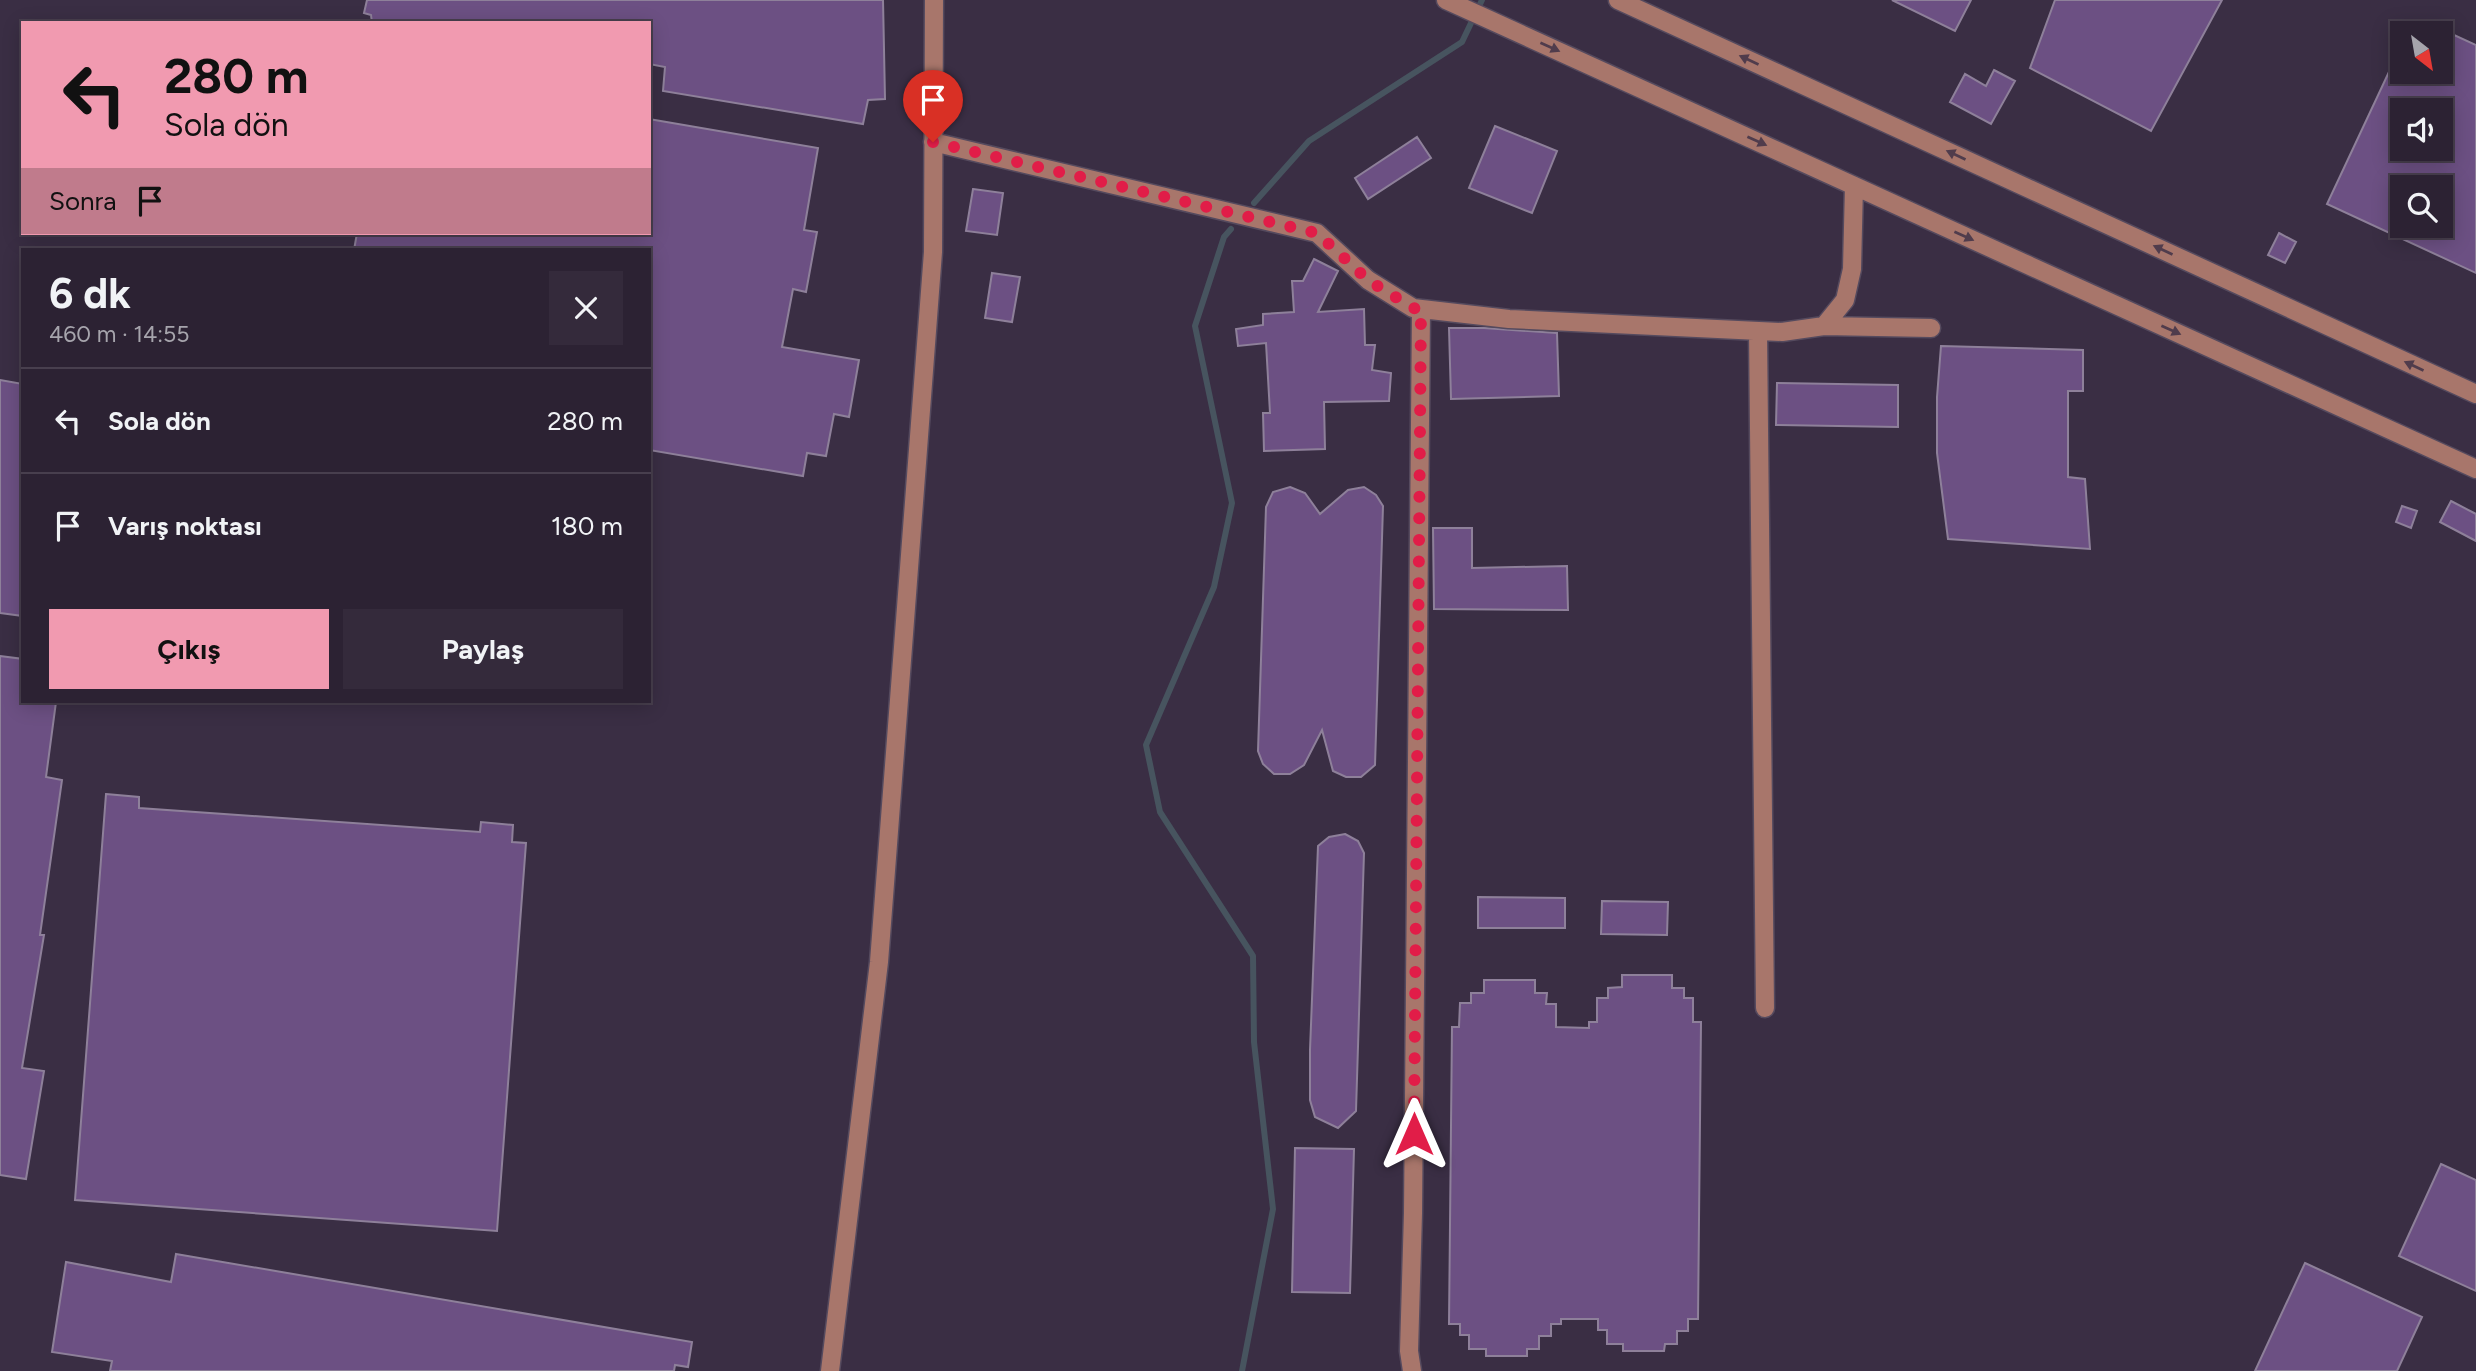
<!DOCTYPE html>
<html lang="tr">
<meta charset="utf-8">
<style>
body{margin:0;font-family:Figtree,sans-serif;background:#342a3b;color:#f1f3f6;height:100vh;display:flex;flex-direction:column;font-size:26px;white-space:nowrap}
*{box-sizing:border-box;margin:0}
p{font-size:23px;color:#a6a4ac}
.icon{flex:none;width:38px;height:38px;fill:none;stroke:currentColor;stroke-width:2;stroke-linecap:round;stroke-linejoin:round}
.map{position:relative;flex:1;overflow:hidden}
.details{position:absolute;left:21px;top:248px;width:630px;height:455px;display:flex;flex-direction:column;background:#2c2233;border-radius:0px;box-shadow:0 4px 18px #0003,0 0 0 2px #483f4e}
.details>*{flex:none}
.top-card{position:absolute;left:21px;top:21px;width:630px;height:214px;border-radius:0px;box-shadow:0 4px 18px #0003,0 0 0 2px #483f4e;background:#f19ab0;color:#111;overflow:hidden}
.needle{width:46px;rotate:149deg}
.controls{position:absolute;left:2390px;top:21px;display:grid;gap:14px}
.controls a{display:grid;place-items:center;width:63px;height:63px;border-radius:0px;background:#2c2233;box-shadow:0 4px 18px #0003,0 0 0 2px #483f4e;font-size:35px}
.pin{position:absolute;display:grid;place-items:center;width:60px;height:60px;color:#fff;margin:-72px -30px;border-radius:50% 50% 50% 0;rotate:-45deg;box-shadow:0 0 7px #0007}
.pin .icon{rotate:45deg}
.me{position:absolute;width:77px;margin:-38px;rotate:0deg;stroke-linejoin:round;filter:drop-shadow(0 0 5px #0008)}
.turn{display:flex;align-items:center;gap:24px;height:147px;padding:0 28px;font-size:32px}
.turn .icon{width:91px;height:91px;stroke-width:2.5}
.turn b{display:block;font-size:49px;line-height:60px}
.then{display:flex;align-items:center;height:66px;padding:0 28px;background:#0003;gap:14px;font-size:26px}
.round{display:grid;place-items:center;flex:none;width:74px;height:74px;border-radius:0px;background:#342a3b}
.overview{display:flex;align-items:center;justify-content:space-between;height:119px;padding:0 28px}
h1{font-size:42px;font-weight:700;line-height:52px}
.cta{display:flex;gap:14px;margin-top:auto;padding:14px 28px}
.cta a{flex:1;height:80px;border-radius:0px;background:#f19ab0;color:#111;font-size:28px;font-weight:700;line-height:80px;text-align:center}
.cta a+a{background:#342a3b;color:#f1f3f6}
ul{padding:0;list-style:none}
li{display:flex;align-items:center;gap:21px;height:105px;padding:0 28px;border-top:2px solid #483f4e}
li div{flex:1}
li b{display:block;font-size:26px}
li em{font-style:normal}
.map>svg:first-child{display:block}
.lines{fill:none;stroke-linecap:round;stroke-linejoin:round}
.stream{stroke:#47545f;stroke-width:6}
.building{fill:#6c5083;stroke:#8e809a;stroke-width:2;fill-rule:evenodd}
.minor-casing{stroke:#554a5e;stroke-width:21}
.minor{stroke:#a8766b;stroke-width:18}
.oneway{fill:#503c4c}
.route{stroke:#e11d48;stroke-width:12;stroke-dasharray:0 21.6}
</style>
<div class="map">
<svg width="2476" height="1371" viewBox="0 0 2476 1371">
<rect width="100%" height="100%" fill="#3a2e44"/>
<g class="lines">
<path class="stream" d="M1254,203L1309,141L1462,42L1482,0
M1231,229L1224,237L1195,326L1232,503L1214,587L1146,745L1160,812L1253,956L1254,1042L1273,1209L1242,1371"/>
</g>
<path class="building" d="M367,0H883L885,99L868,100L863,124L663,91L665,67L649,64V23H372L371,15L364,13Z
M1892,0H1971L1955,31Z
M2055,0H2222L2151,131L2030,68Z
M2441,29L2476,45V273L2327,204L2403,42V72H2441ZM2403,110H2441V149H2403ZM2403,187H2441V226H2403Z
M1994,70L2015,81L1991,124L1950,102L1965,74L1986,86Z
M649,119L818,148L804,230L817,232L806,292L793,289L782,347L859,360L849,417L834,414L826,456L807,453L803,476L649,450V250H354L357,233H649Z
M1495,126L1557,151L1532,213L1469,188Z
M1417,137L1431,158L1368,199L1355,178Z
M973,189L1003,193L997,235L966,231Z
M2279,233L2296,242L2285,263L2268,255Z
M1314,259L1338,271L1318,312L1364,309L1365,345H1375L1372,370L1391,373L1389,401L1324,402L1325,449L1264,451L1263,413H1270L1266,343L1238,346L1236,329L1263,325V314L1294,312L1292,281H1303Z
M992,273L1020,277L1012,322L985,318Z
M1449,328H1484L1557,333L1559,396L1451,399Z
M1941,346L2083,350V391H2068V477L2085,479L2090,549L1948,539L1937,453V397Z
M0,380L23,384V616L0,613Z
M1777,383L1898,385V427L1776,425Z
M1290,487L1305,493L1320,514L1348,490L1364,487L1376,495L1383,506L1375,765L1361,777H1346L1333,771L1322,730L1304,765L1290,774H1274L1263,764L1258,751L1266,507L1273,492Z
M2451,501L2476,514V541L2440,522Z
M2402,506L2417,511L2411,528L2396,522Z
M1433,528H1472V568L1567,566L1568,610L1434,609Z
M0,656L23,659V702H56L46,777L62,780L40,935H44L22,1068L44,1071L26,1179L0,1175Z
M106,794L139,797V808L480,832L481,822L513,825L512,842L526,843L497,1231L75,1200Z
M1345,834L1358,841L1364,853L1356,1111L1338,1128L1315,1117L1310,1100V1050L1318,846L1329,837Z
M1478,897L1565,898V928H1478Z
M1602,901L1668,902L1667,935L1601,934Z
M1622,975H1672V988H1684V998H1693V1022H1701L1698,1319H1688V1331H1677V1344H1665L1664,1351H1623V1344H1607V1330H1598V1319H1561V1324H1551V1336H1539V1349H1527V1356H1486V1349H1469V1335H1460V1324H1449L1452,1027H1459L1460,1003H1471V993H1484V980H1535V993H1547L1546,1004H1556V1027L1589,1028V1022H1597V998H1608V988L1622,987Z
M1295,1148L1354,1149L1350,1293L1292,1292Z
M2441,1164L2476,1180V1291L2399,1256Z
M176,1254L692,1342L688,1367L675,1365L674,1371H110L112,1361L52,1352L66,1262L171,1282Z
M2305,1263L2422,1317L2397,1371H2255Z"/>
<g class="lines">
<g class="minor-casing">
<path id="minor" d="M1446,0L2476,469
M1618,0L2476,394
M933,142L1317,233L1368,280L1413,308L1509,319L1782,332L1824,326L1845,300L1852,269L1854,186
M1824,326L1931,328
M1758,331L1765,1008
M830,1371L879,962L892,792L933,252L934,0
M1412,1371L1409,1351L1413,1213L1421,309"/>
</g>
<use href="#minor" class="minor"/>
</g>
<defs><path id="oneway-solid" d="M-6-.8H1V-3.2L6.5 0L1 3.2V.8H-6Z" transform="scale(1.75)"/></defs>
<g class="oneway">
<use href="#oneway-solid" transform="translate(1550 47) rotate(24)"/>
<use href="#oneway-solid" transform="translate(1749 60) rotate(-155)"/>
<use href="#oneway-solid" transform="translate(1757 141) rotate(24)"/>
<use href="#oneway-solid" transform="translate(1956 155) rotate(-155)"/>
<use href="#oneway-solid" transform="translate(1964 236) rotate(24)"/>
<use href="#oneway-solid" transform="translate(2163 250) rotate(-155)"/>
<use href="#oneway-solid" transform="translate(2171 330) rotate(24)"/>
<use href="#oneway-solid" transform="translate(2414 366) rotate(-155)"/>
</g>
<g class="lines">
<path class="route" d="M933,142L1317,233L1368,280L1413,308L1421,309L1414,1134"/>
</g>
</svg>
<div class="controls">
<a><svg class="needle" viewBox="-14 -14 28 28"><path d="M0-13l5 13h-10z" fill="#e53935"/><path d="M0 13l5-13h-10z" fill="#a6a4ac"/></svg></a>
<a><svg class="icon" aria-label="sound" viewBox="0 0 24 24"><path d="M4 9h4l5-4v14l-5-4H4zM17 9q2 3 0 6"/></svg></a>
<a><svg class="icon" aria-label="search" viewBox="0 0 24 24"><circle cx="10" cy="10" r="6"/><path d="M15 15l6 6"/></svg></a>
</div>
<div class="pin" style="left:933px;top:142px;background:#d93025"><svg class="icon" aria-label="arrive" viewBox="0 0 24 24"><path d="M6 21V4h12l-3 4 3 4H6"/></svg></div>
<svg class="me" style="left:1414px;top:1134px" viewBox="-20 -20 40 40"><path d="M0-17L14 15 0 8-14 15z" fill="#e11d48" stroke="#fff" stroke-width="4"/></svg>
<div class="top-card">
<div class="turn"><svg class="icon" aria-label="left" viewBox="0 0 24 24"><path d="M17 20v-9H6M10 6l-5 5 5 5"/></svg><div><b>280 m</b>Sola dön</div></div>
<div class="then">Sonra<svg class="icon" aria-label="arrive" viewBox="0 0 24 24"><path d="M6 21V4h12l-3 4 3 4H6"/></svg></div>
</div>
<section class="details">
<div class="overview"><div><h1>6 dk</h1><p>460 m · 14:55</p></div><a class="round"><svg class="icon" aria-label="close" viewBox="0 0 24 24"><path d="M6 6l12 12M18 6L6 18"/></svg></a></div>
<ul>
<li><svg class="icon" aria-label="left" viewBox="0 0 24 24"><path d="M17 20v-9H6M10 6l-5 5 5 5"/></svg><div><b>Sola dön</b></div><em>280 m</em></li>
<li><svg class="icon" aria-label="arrive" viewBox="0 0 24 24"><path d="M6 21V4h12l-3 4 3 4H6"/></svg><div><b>Varış noktası</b></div><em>180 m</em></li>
</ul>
<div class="cta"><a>Çıkış</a><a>Paylaş</a></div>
</section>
</div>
